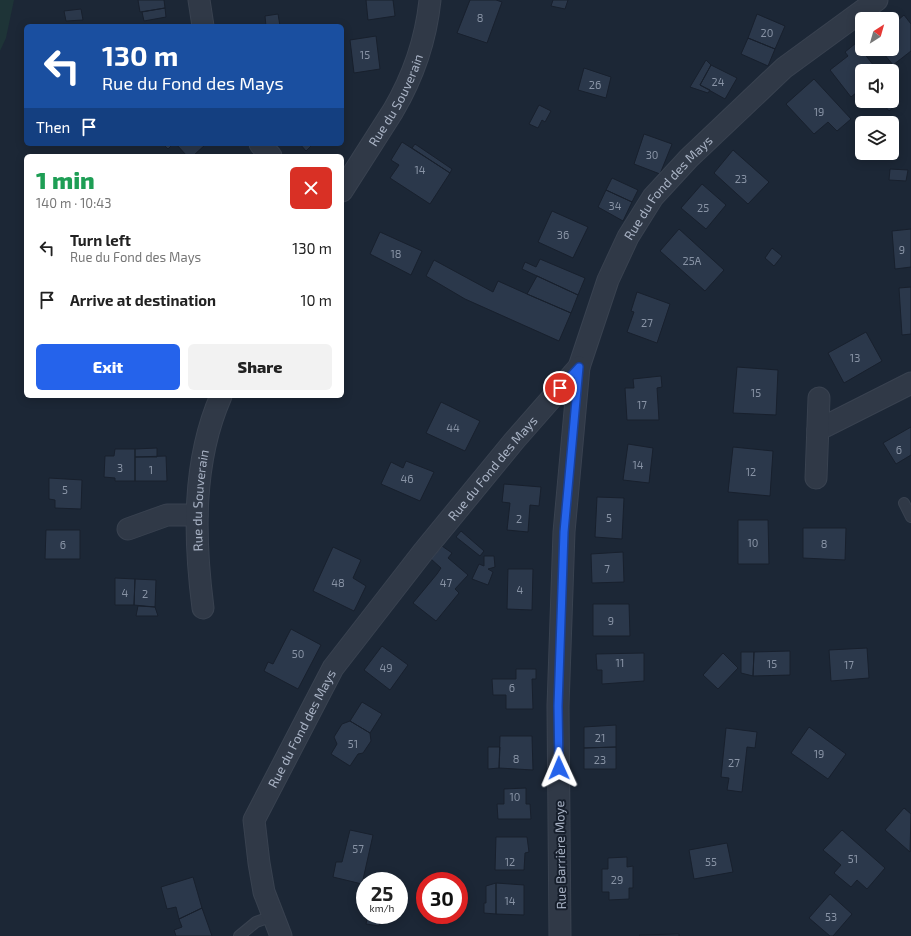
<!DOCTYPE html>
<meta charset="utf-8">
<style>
body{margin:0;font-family:"Exo 2",sans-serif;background:#f2f2f2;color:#222;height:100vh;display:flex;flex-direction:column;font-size:15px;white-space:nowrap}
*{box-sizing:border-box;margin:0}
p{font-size:13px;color:#767676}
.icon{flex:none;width:22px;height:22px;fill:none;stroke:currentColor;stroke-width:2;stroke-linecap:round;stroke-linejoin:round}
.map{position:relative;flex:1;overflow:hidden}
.drawer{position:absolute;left:24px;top:154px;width:320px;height:244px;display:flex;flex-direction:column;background:#fff;border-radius:6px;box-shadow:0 2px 10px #0003}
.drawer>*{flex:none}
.banner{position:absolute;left:24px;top:24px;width:320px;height:122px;border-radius:6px;box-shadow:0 2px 10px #0003;background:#1a4fa0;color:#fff;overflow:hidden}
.needle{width:26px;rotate:37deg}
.buttons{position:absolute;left:855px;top:12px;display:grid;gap:8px}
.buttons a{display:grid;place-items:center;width:44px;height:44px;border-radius:6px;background:#fff;box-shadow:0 2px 10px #0003;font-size:20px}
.speed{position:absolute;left:356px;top:872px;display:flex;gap:8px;font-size:20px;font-weight:700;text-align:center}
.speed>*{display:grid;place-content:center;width:52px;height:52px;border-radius:50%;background:#fff;box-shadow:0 2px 10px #0003;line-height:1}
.speed small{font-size:10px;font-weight:400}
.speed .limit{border:6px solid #d22;background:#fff;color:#111}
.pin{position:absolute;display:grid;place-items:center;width:34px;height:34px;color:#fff;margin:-17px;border:2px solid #fff;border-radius:50%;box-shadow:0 1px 4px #0007}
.me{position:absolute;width:44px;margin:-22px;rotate:359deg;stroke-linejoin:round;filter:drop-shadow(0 0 3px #0008)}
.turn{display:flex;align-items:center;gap:14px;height:84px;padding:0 12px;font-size:18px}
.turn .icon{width:52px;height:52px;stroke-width:2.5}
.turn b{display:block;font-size:28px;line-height:34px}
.then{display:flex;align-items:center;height:38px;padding:0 12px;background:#0003;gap:8px;font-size:15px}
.round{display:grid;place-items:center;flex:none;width:42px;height:42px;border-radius:6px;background:#f2f2f2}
.headline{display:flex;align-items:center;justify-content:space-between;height:68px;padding:0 12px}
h1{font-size:24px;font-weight:800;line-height:30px;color:#1e9e55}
.primary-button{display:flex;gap:8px;margin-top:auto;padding:8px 12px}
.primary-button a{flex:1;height:46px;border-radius:6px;background:#2563eb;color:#fff;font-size:16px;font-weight:800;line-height:46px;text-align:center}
.primary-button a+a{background:#f2f2f2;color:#222}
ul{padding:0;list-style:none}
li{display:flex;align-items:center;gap:12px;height:52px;padding:0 12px}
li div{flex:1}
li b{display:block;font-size:15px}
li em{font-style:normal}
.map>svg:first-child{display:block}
.green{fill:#1e3437}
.building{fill:#2b384b;stroke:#18202d}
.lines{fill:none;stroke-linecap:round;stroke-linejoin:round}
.lane-casing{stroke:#394250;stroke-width:12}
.street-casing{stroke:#394250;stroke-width:23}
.lane{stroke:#303947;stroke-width:10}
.street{stroke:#303947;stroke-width:21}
.route-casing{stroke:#184099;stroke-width:10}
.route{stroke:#2563eb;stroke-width:7}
.labels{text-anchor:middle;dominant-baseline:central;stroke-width:4;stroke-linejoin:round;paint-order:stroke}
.number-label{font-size:11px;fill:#8893a5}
.street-label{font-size:13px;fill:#a9b3c5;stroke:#161e2b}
</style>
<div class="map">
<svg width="911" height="936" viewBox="0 0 911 936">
<rect width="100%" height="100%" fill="#1c2736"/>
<path class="green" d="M0,0H14L6,38L0,51Z"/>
<path class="building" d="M138,0H164L165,8L140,12Z
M366,0H393L395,16L368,20Z
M470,0H496L502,2L487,43L457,33Z
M553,0H568L565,9L551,6Z
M165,8L166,17L144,21L142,12Z
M81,9L83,20L66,21L64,11Z
M278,14L280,26H266L265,16Z
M757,14L785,26L775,49L748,38Z
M904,15L911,24V51L893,65L880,49H892V25Z
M376,36L380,69L354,73L350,40Z
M748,38L775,49L768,66L741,54Z
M856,43L878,71H862V88L851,97L830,70L848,56L845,52Z
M706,60L711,65L700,85L710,90L708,93L690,87Z
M711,65L737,78L725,99L700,85Z
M584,68L611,77L606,98L578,90Z
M814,79L851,119L837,131L828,122L814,134L786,104Z
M892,93L900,102L889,111L881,101H892Z
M539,105L551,111L545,122L542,120L538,128L529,124Z
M644,134L672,144L660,174L634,164Z
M402,142L450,173L430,204L390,178L399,165L391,160Z
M163,144H173L168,149Z
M176,144H206L193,156H187Z
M300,144H313L306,151Z
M415,144L452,169L450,173L412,148Z
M733,150L769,182L748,204L714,173Z
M890,169L908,170L906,181L889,180Z
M612,178L638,190L632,202L606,190Z
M702,184L726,205L706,229L681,208Z
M606,190L632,202L623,221L598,207Z
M552,211L588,227L573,258L538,242Z
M679,229L724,270L705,291L660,251Z
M911,229V267L895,269L892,231Z
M380,232L422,251L411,275L370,254Z
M772,248L782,256L774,266L765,258Z
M540,259L585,278L578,295L522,269L525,262L536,267Z
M434,260L493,292L498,281L527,294L571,313L559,341L465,299L426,276Z
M537,276L578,295L571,313L527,294Z
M911,287V334L902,335L899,288Z
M637,292L670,304L657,343L627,332L634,312L631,311Z
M866,332L882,361L844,383L828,353Z
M737,367L778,370L776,415L733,413Z
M661,376L662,387L657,388L659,420H627L625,388H634L633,379Z
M441,402L480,421L465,451L426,433Z
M911,427V455L896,464L883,443Z
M628,444L653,448L649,483L623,480Z
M733,447L773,451L770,496L728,492Z
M157,448V457H135V449Z
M115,449H135V481H115V478L104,477L105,456H114Z
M166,456L167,481H135V457Z
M406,461L434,472L420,501L381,484L391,462L403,468Z
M49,478L82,480L81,509L55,508V500L49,499Z
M504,484L541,487L539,506L530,505L528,532L507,530L510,503L502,502Z
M597,497L624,498L622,539L595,537Z
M738,520H768L769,564H738Z
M803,528H846L845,560L803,558Z
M46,530H80V559H45Z
M461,531L484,551L480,556L456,537Z
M442,546L452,553L448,558L468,575L455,589L459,593L436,621L413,603L437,574L441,568L431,559Z
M333,547L361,560L353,578L366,586L354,611L313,591Z
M623,552L624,582L592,583L591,554Z
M484,556H494L495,567L488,569L493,572L488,585L472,579L479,564L484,566Z
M508,569H533L532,610L507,609Z
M115,578L135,579L134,605H115Z
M135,579L156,580L155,607L134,605Z
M593,604H629L630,636H593Z
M138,606L155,607L158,616H136Z
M291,629L321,645L298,689L264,671L268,662L273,664Z
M382,646L408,665L390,690L364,670Z
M867,648L869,678L831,681L829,650Z
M790,651V675L753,676L754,652Z
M741,652H754L753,676L741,673Z
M644,653V681L602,684V670H597L596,654Z
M723,653L738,668L718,689L703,675Z
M516,669H536V679H532L533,709H506V695H493L492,679H516Z
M362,702L382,714L370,733L350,721Z
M350,721L370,733L371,741L363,753L358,754L350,766L331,754L337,744L334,737L342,724Z
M616,725V747L584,748V727Z
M809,727L846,754L828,779L791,753Z
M726,728L757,732L755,748L747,747L742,792L727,790L729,778L721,777Z
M500,736H532L533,770L499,768Z
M488,747H500L499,768L488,769Z
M616,747V769H584V748Z
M526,788V804H530L531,819H498L497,804H504V789Z
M904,808L911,814L910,852L885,830Z
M350,830L373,835L362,884L333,877L336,862H342Z
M842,830L885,868L867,889L857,880L851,887L834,873L841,865L823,850Z
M496,837H527L529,852L525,853L524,870H495Z
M727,843L733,872L694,879L689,850Z
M627,857V867L633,866V888H629V899L609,900V892H602V869H608V858Z
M193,877L202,908L179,919L176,907L167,909L161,887Z
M496,883L524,885V915L496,914Z
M496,883V914L484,913V903H486V886Z
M830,894L852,914L833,936H830L809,918Z
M202,908L212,936H176L174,930L182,927L179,919Z
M368,915H381L379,926L366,924Z
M679,934V936H640L639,935Z"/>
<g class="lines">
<g class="lane-casing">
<path id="lane" d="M904,503L911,517
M239,936L256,922L273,916"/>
</g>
<g class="street-casing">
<g id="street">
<path d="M199,0L203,26"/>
<path d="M260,144L271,156"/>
<path id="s1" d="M342,191L393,111C413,77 426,39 430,0"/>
<path d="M818,430L911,383"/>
<path d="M816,478L819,398"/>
<path d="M128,529L167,515H197"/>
<path id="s2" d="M203,608C194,538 192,462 221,396"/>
<path id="s3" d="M281,936L264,892L259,863L254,820L333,668L423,552L514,441L579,367L608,280L628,237L653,197L689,158L784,68L877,0"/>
<path d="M560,936L558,706L564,532L579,367"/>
</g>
</g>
<use href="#lane" class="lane"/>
<use href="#street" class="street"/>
</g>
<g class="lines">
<g class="route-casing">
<path id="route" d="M559,768L558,706L564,532L579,367L560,388"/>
</g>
<use href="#route" class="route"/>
</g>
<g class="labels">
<g class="number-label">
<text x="480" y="17">8</text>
<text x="767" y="32">20</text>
<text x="365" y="54">15</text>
<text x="718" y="81">24</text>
<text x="595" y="84">26</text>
<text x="819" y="111">19</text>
<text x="652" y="154">30</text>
<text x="420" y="169">14</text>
<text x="741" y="178">23</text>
<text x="615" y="205">34</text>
<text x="703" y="207">25</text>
<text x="563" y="234">36</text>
<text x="902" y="249">9</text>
<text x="396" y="253">18</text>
<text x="692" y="260">25A</text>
<text x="647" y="322">27</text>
<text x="855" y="357">13</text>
<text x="756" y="392">15</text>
<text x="642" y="404">17</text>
<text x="453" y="427">44</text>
<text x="899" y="449">6</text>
<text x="638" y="464">14</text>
<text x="120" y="467">3</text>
<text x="151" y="469">1</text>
<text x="751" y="471">12</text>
<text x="407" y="478">46</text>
<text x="65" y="489">5</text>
<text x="609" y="517">5</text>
<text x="519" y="518">2</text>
<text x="753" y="542">10</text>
<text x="824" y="543">8</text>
<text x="63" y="544">6</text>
<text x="607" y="568">7</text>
<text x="338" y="582">48</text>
<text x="446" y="582">47</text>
<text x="520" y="589">4</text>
<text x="125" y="592">4</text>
<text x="145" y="593">2</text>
<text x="611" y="620">9</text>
<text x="298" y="653">50</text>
<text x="620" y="662">11</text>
<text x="772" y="663">15</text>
<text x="849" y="664">17</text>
<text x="386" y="667">49</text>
<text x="512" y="687">6</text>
<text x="600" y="737">21</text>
<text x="353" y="743">51</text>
<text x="819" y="753">19</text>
<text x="516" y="758">8</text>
<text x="600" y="759">23</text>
<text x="734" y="762">27</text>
<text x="515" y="796">10</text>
<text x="358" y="848">57</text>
<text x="853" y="858">51</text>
<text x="510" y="861">12</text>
<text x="711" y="861">55</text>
<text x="617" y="879">29</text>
<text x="510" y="900">14</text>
<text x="831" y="916">53</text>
</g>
<g class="street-label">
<text stroke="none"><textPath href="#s1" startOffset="106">Rue du Souverain</textPath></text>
<text stroke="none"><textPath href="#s3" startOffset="883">Rue du Fond des Mays</textPath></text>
<text stroke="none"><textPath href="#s3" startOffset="547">Rue du Fond des Mays</textPath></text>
<text stroke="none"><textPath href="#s2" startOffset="108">Rue du Souverain</textPath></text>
<text stroke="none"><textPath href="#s3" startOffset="223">Rue du Fond des Mays</textPath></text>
<text transform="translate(560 855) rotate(-91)">Rue Barrière Moye</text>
</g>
</g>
</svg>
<div class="buttons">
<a><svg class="needle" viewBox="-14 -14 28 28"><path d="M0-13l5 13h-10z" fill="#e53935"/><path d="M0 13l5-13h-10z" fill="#767676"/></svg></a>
<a><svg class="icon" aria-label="sound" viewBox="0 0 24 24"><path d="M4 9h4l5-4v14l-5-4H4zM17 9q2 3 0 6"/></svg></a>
<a><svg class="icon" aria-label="layers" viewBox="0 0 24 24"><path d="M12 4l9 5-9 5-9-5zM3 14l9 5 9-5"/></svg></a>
</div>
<div class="speed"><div>25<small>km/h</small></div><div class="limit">30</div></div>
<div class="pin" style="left:560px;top:388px;background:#d93025"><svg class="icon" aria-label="arrive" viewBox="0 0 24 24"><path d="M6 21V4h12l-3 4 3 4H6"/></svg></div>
<svg class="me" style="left:559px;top:768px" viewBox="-20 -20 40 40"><path d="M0-17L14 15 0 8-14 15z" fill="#2563eb" stroke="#fff" stroke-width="4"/></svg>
<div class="banner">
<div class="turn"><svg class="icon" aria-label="left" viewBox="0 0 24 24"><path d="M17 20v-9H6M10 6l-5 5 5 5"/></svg><div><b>130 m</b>Rue du Fond des Mays</div></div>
<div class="then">Then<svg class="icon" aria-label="arrive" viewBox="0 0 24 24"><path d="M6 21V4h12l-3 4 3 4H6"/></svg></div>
</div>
<section class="drawer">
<div class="headline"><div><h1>1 min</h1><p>140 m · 10:43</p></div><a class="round" style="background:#d93025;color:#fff"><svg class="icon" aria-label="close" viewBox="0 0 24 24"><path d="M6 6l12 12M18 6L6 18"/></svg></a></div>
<ul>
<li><svg class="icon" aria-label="left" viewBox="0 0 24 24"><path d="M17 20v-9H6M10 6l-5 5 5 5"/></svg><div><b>Turn left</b><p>Rue du Fond des Mays</p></div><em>130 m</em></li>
<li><svg class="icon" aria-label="arrive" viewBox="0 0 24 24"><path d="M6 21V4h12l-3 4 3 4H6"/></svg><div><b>Arrive at destination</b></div><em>10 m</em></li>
</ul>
<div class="primary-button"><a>Exit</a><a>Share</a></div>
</section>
</div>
